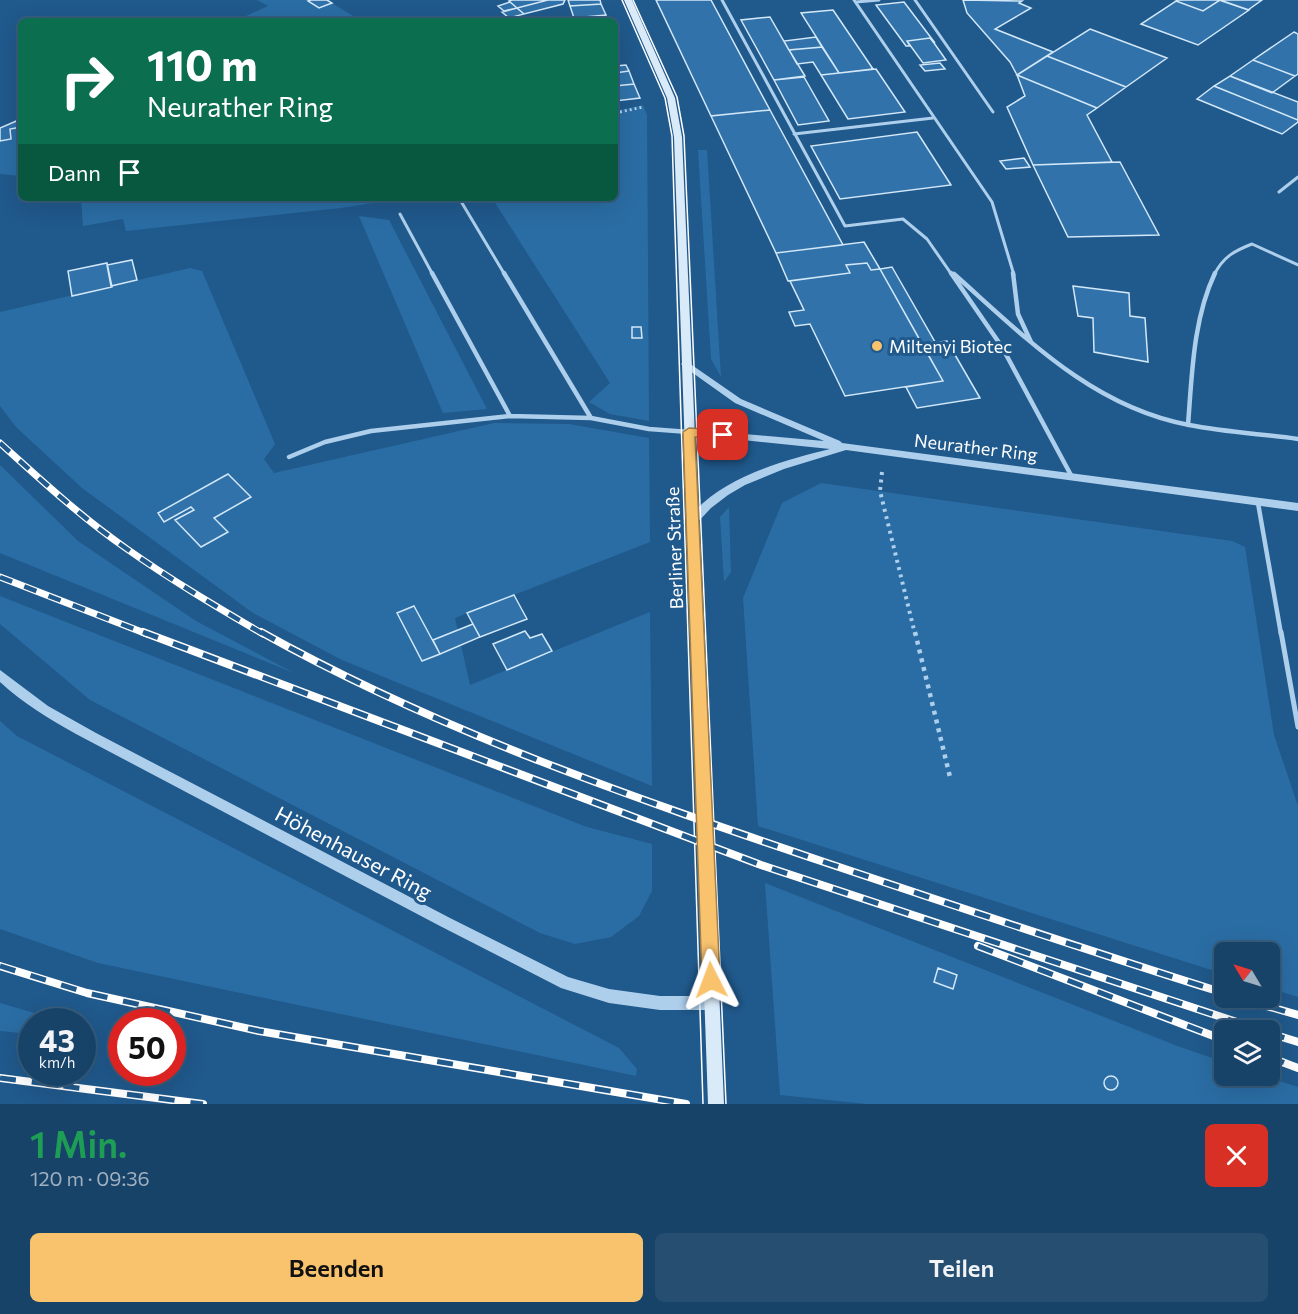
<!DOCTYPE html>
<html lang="de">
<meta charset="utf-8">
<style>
body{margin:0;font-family:Commissioner,sans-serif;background:#254e71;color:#f1f3f6;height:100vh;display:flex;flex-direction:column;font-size:22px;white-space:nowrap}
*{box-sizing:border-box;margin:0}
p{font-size:20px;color:#9fb0c0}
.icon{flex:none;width:33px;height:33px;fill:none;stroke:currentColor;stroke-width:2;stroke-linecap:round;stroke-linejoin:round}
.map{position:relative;height:1104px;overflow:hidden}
.sheet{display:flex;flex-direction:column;background:#184369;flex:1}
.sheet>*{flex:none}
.top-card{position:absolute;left:18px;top:18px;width:600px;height:183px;border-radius:9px;box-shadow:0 6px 24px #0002,0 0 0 2px #365c7d;background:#0b6e4f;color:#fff;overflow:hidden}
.needle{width:39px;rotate:308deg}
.tools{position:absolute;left:1214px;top:942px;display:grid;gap:12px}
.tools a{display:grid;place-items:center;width:66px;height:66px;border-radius:9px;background:#184369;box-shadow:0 6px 24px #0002,0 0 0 2px #365c7d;font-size:30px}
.speed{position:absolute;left:18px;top:1008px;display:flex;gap:12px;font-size:30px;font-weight:700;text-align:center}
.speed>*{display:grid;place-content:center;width:78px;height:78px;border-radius:50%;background:#184369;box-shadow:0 6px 24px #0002,0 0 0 2px #365c7d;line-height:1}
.speed small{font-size:15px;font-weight:400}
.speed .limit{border:9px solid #d22;background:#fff;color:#111}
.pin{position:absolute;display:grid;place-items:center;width:51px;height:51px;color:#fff;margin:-26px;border-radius:12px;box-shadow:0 3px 9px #0006}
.me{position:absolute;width:66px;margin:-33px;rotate:357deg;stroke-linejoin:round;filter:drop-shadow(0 0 4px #0008)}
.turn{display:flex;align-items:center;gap:21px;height:126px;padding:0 30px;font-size:27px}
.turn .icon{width:78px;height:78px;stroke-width:2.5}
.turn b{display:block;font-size:42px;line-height:51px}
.then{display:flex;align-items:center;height:57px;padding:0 30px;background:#0003;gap:12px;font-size:22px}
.round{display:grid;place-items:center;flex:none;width:63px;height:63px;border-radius:9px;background:#254e71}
.summary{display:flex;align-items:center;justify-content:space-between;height:102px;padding:0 30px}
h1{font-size:36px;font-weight:600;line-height:45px;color:#1e9e55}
.cta{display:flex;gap:12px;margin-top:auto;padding:12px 30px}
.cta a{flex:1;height:69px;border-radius:9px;background:#f9c36e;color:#111;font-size:24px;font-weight:600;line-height:69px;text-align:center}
.cta a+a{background:#254e71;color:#f1f3f6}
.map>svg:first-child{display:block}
.green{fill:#2a6da4}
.building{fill:#3072a9;stroke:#d2e7f8;stroke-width:1.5}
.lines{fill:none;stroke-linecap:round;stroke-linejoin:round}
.path-far2{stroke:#adcfec;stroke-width:3;stroke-dasharray:2 3;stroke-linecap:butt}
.path-far1{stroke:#adcfec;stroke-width:4;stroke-dasharray:3 4.5;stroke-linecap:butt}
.path{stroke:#adcfec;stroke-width:4.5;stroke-dasharray:4 5;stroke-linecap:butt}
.service-far2{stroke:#adcfec;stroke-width:3}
.service-far1{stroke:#adcfec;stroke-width:4.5}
.service{stroke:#adcfec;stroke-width:5}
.tertiary{fill:#adcfec;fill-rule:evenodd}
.secondary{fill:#d9eaf9;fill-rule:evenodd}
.tram{stroke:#fff;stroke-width:1.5}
.rail-far1-casing{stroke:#fff;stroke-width:7}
.rail-casing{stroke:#fff;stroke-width:8}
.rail-far1{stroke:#20598c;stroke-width:4.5;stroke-dasharray:13;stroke-linecap:butt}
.rail{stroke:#20598c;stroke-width:5;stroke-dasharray:16;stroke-linecap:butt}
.route{fill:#f9c36e;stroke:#a27f48;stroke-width:1.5}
.poi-dot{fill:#f9c36e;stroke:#20598c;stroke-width:2}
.labels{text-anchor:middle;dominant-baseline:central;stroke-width:6;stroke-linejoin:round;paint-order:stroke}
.poi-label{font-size:18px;fill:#fff;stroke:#20598c;text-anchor:start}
.street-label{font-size:18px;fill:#fff;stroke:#20598c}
.near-street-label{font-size:21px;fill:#fff;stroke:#20598c}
</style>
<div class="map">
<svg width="1298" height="1104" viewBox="0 0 1298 1104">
<rect width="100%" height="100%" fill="#20598c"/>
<path class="green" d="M257,0H327L361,21H235L268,6Z
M643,105L647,115L649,421L610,414L589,402L610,383L492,198H615V111Z
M21,119V176L0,174V128Z
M698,150H707L721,377L711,359Z
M81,198H377L379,202L341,208L126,231L123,219L83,226Z
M359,216L389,220L487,409L443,413Z
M190,268L202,271L275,444L264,459L274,473L494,423L569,424L649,438L650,542L455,618L470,685L650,612L652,786L342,660L253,613L82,488L16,427L0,406V312Z
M0,465L78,541L196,621L294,673L0,553Z
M821,483L1232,541L1245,547L1274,735L1298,806V997L1269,988V952H1224V974L758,826L743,598L782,503Z
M729,507L731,572L724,582L720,517Z
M0,596L587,827L652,844V891L639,916L611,937L575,944L540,933L90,700L0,624Z
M0,721L17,736L619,1048L637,1069L636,1076L98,963L0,929Z
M765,883L1180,1047L1224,1062V1076H1264L1298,1087V1104H867L780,1095Z
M0,1003L62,1021L32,1022L31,1034L0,1031Z"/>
<path class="building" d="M311,0H327L332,3L319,8L308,1Z
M512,0H548L517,8L509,1Z
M548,0H565L563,4L524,14L517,8Z
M568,0H600L601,4L570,6Z
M656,0H711L770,110L711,116Z
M963,0L1022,1L1019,3L1031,8L995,29L1053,52L1017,75L1010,62L967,13Z
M1178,0H1220L1203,11L1176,1Z
M1219,0H1262L1248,10Z
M1220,0L1249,10L1198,45L1141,24L1176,1L1203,11Z
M510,2L517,8L504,11L498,6Z
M904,2L935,43L930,38L907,41L910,46H906L876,5Z
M601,4L606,15L574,18L570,6Z
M517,8L524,14L509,18L502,12Z
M833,10L873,69L839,73L801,13Z
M606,15L608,21H576L574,18Z
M770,17L789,50L805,76L774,80L741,20Z
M1090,29L1167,58L1126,87L1047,56Z
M1294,32L1298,34V74L1295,76L1253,60Z
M816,37L822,47L789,50L784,41Z
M930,38L934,43L946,60L923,63L907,41Z
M822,47L839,73L821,75L813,62L797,64L789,50Z
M1047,56L1126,87L1097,108L1017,75Z
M1253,60L1295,76L1272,93L1230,76Z
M940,63L945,69L925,71L920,65Z
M626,65L629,71L615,73V66Z
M876,69L905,112L848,119L821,75Z
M629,71L634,84L615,86V73Z
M1017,75L1097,108L1087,115L1112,162L1033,165L1007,107L1025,96Z
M1230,76L1298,102V120L1214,86Z
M804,77L829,121L798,125L774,80Z
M634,84L640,98L615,101V86Z
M1214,86L1298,120V122L1282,134L1197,99Z
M770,110L843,245L776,253L711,116Z
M21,119V127L10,129L11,139L0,141V128Z
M917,132L951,185L840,199L811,146Z
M1024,158L1030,167L1006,169L1000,161Z
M1120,162L1159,235L1068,237L1033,165Z
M864,242L880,269L871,270L867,263L846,265L850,273L788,281L776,253Z
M132,260L137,280L111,286L107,265Z
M107,263L112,287L72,296L68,271Z
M867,263L871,270L880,269L943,381L845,396L810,324L795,326L789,312L804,310L790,281L850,273L846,265Z
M892,267L935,342L922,344L880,269Z
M1073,286L1129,293L1130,316L1145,318L1148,362L1094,352L1093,318L1078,316Z
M632,327H641L642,338H632Z
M947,341L980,398L917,408L906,387L943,381L922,344Z
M228,474L251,497L214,518L228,532L201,547L175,520L194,510L191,507L164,522L158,513Z
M514,595L527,619L480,637L467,613Z
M414,606L440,654L422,661L397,613Z
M473,624L480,637L440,654L433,640Z
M525,631L530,638L542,634L552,651L507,670L493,644Z
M938,968L957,975L953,989L934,982Z
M1104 1083a7 7 0 1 1 14 0a7 7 0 1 1-14 0Z"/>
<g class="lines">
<path class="path-far2" d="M615,113L643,107"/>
<path class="path-far1" d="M882,472L880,491L915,634"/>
<path class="path" d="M915,632L950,777"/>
<path class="service-far2" d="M722,0L845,226L903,219L927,239L952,275
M854,0L992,202L1014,275
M915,0L993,112
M856,2L879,0
M794,134L933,118
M1279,192L1298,177
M459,198L505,275
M400,214L433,275
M1214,275C1223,257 1234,251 1252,244L1298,265"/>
<path class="service-far1" d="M432,273L510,416
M504,273L591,418
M951,273L1002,347L1072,477
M1013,273L1018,314L1031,342
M954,274C1025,337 1092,407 1189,425C1225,432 1262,434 1298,439
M1188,425C1192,375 1193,319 1215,273
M289,457L325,442L371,431L510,416L591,418L649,429L689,432
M1258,503L1281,634"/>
<path class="service" d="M1281,632L1298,727"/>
<path class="tertiary" d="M686,361L741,399L840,441L842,443L1298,503V511L846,450L784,469L745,485L728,495L711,508L696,524L692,525L687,521C717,478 782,461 830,449L686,434L684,432L689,429L824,441L735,403L683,366L681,364L683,362Z
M0,670L48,706L96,733L450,918L568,977L609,989L660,996H712L717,998L719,1003L717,1008L712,1010H660L609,1003L561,988L440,926L76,734C49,719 23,703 0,682Z"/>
<path class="secondary" d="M624,0H632L675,98L682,137L724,1104H708L674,137L667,98Z"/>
<path class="tram" d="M622,0L665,98L672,136L703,1104
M633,0L677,97L684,136L726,1104"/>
<g class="rail-far1-casing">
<path id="rail-far1" d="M0,443C41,480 81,517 127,549C171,580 217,607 263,634
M0,577L147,634"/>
</g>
<g class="rail-casing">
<path id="rail" d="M143,632L761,865L1261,1030
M261,632C440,732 637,799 830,864C961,908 1092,952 1224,993
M978,946L1224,1040
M0,966L87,993L259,1031L686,1104
M1239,998L1298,1015
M1269,1033L1298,1042
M1269,1057L1298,1068
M0,1078L203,1104"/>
</g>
<use href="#rail-far1" class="rail-far1"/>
<use href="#rail" class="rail"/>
</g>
<path class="route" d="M689,428L723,430L729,435L723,439L695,437L720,980L717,987L711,989L704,987L702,980L683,432Z"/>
<circle class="poi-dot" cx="877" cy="346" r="6"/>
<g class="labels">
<g class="poi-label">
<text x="889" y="346">Miltenyi Biotec</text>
</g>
<g class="street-label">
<text transform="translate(976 447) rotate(7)">Neurather Ring</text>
<text transform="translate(674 548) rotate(-92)">Berliner Straße</text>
</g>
<g class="near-street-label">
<text transform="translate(354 852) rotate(28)">Höhenhauser Ring</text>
</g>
</g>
</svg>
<div class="tools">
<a><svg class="needle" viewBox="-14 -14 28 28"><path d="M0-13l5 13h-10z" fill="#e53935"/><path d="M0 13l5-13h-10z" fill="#9fb0c0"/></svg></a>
<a><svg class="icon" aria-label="layers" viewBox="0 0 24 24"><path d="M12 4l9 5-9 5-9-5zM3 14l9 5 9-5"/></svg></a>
</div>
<div class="speed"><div>43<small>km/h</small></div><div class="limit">50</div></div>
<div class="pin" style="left:723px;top:435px;background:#d93025"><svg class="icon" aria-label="arrive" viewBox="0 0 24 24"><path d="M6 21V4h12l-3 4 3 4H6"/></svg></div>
<svg class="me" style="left:711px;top:980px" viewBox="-20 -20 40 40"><path d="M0-17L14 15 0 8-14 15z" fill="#f9c36e" stroke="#fff" stroke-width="4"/></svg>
<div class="top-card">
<div class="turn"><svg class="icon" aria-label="right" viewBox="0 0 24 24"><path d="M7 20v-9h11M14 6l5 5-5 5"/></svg><div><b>110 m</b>Neurather Ring</div></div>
<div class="then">Dann<svg class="icon" aria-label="arrive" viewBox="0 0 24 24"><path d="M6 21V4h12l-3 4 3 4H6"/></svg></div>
</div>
</div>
<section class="sheet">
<div class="summary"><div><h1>1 Min.</h1><p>120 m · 09:36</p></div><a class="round" style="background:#d93025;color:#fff"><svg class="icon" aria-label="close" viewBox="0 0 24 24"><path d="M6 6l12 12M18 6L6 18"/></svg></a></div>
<div class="cta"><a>Beenden</a><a>Teilen</a></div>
</section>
